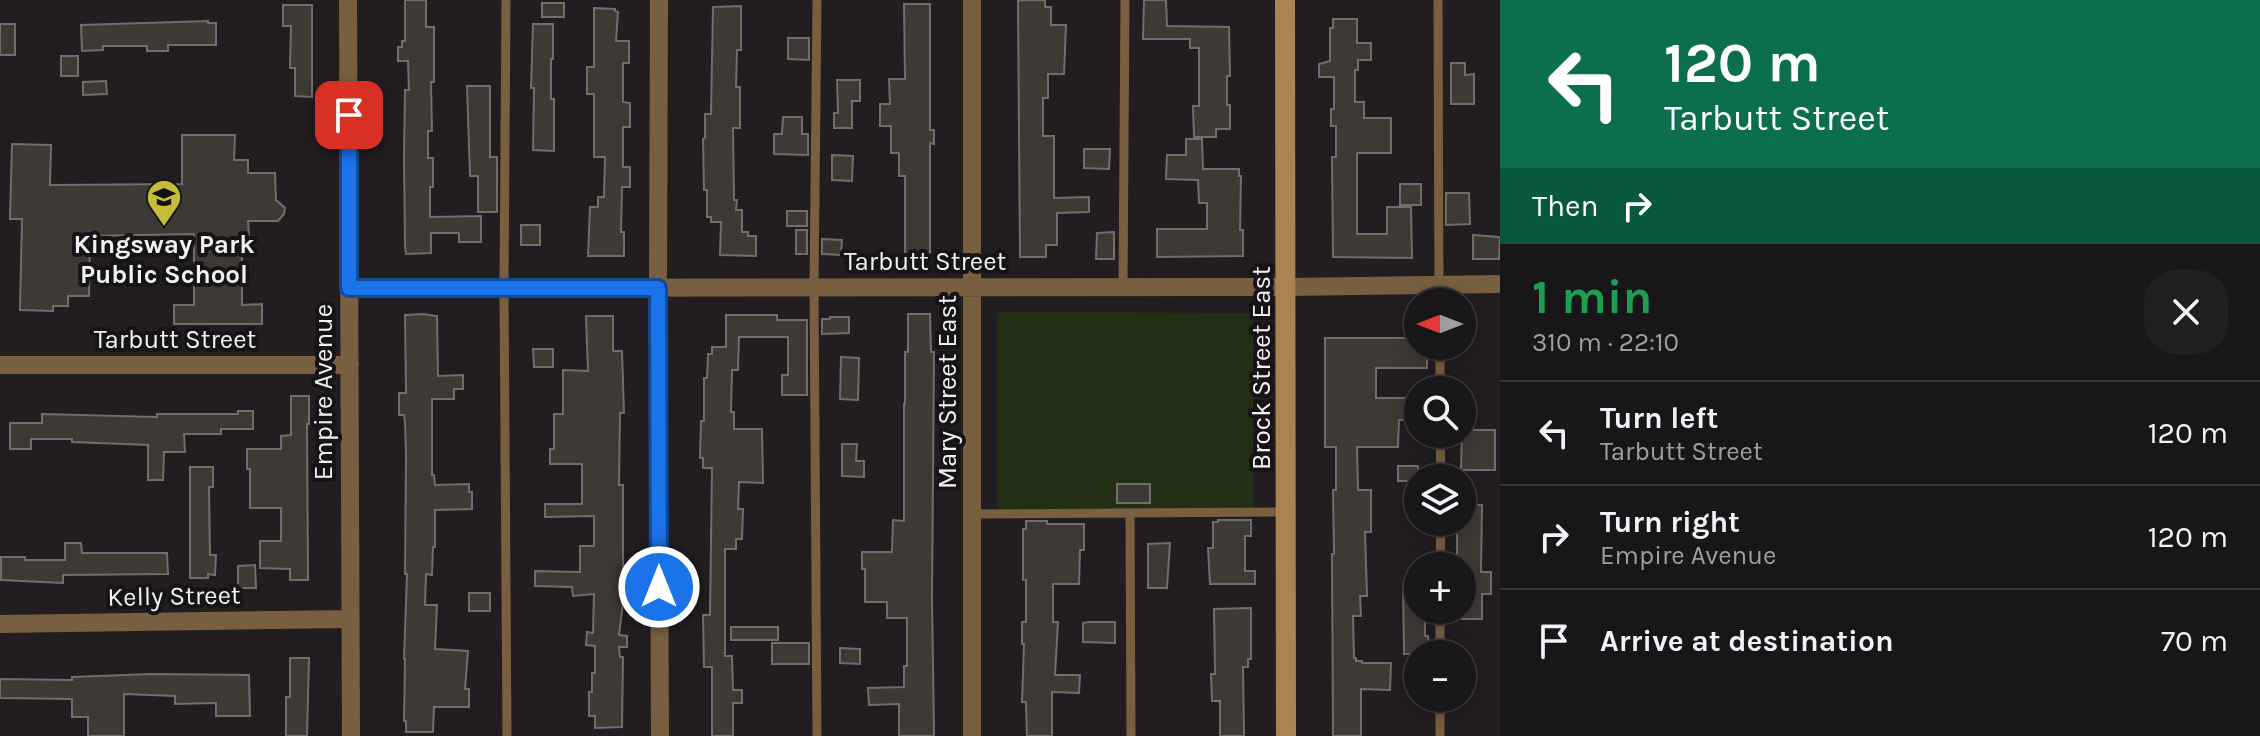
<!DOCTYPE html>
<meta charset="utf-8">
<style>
body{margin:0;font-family:Karla,sans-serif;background:#221f22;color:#f1f3f6;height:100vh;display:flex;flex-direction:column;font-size:30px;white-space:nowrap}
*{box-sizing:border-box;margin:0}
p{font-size:26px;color:#9f9fa2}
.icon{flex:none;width:44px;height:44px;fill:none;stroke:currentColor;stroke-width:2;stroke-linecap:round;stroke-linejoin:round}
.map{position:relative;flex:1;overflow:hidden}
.side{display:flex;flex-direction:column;background:#191619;width:760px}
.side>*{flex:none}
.top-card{background:#0b6e4f;color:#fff;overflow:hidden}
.needle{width:52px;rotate:270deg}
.tools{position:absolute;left:1404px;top:288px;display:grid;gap:16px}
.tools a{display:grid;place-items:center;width:72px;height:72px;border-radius:50%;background:#191619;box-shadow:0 4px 20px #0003,0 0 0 2px #373538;font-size:40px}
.pin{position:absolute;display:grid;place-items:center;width:68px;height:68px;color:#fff;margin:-34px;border-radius:16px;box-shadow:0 4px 12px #0006}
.me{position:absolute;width:88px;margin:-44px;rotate:0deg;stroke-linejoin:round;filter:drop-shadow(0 0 6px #0008)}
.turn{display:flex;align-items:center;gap:28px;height:168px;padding:0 32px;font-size:36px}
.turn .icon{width:104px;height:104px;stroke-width:2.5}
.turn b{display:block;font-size:56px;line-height:68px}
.then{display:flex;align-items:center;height:76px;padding:0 32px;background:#0003;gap:16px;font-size:30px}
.round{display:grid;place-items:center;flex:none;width:84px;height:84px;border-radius:32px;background:#221f22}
.overview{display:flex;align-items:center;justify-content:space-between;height:136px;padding:0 32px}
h1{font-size:48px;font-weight:700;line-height:60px;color:#1e9e55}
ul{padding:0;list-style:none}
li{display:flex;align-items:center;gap:24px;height:104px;padding:0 32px;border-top:2px solid #373538}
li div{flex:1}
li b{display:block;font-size:30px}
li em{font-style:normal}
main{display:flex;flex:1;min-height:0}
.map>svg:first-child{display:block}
.green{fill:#232f14}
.building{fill:#3d3934;stroke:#726d68;stroke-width:2}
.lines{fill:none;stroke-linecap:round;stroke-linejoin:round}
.lane{stroke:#775f40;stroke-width:9}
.street{stroke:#775f40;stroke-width:18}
.secondary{stroke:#a98451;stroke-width:20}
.route-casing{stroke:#114b97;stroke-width:20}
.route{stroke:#1a73e8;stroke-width:14}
.labels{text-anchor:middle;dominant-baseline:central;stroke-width:8;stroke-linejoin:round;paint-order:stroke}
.poi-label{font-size:26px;font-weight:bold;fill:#f2f0f3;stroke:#171418}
.street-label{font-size:26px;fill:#f2f0f3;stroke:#171418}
</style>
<main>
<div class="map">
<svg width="1500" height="736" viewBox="0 0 1500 736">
<rect width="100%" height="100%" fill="#211d21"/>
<path class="green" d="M997,312L1253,313L1254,509L998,510Z"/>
<path class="building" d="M405,0H426V27H434V82H431L432,131H428V158H433V187H430V217L481,216V242H459V233H431V253L406,254L405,246L404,158L405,90H409L408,61H398V47H402V41H405Z
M1024,0H1045V7H1051V25H1066L1064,74H1048V98H1043V136H1054V198L1089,197V212L1057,213V245H1046V257H1020L1018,1Z
M1144,0H1166L1167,26L1229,27L1230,76H1227V105H1230V129H1216V137H1194L1193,106H1199V48H1190V39H1143Z
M542,3H564V17H542Z
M904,4H930V130H934V144L930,143V256H905V176H899V153H891V126H880V104H890L889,79H905Z
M283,5H312V97L295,96V68H290L291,26H283Z
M741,6V50H737L736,87H740V128H733L734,200H737L736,210H742V232H748V236H756V256L720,255L721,222H711V217H707V190H704L703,139L705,138V114H711L713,7Z
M594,8L615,9V11L618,12L616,41H629V63H623V102L630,103V127H623V167H630V187H622L621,232H624V256H588L590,207H598V197H604L605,157H594V94H587V67H594Z
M1333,19H1357V43H1371V60H1358V70H1355V102H1364V118H1391V153H1357V234H1387V207H1411L1412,258L1333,257L1332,157H1336V126H1331V109H1334V77H1319V64L1330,61V28H1333Z
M208,21V23H216V45H168V51H147V46H103V50L82,51L81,25Z
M0,24H15V55H0Z
M533,24H553V59H551V99H554V151L533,150L534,88H531Z
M788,38H809V60L788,59Z
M61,56H78V76H61Z
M1451,63H1465V75L1474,74V104H1451Z
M837,80H860V101H852V128H834V113H838Z
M106,81L107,94L83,95V82Z
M467,86H490V157H497V212H478V176H470Z
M783,117H802V134H808V155L774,154V134H782Z
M182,135H235L234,160H248V173H275L276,200L285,208L284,214L278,221H248L249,236H242V305L262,304V324H174V305H194V234L90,236L89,296H68V306H53V311L20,310L22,219H10L12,144L51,145L50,185L182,184Z
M1186,139H1202L1203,169H1239V176H1241L1240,230H1243V256L1157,257V229H1207V203H1199L1198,180L1166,179L1167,155H1186Z
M1084,149H1110L1109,169L1084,168Z
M832,155L853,156L852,181L832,180Z
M1400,184H1421V205H1400Z
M1446,193H1469L1470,224L1446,225Z
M787,211H807V226H787Z
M521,225H540V245H521Z
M796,230H807V254H796Z
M1114,232V259H1096L1097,233Z
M1473,235L1500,237L1499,259H1473Z
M822,239L842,240L841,255L822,254Z
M423,314L437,316L438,376L463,375V389H454V399H432V475H434L435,485L469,484V492H472V509L435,510V547H433L432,575L426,574L425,605H437L435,649L468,651L465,689H469V707H434L433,732H406V721H404L405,659H404L407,574H405L406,455L405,423L404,415H399V393H406L405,315Z
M908,314H930L931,352H934L932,598L934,736H899V704L869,705L868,688L904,687V666H907V618H887V602H865V569H862V552H892L893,520L904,521V404H905V352H908Z
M726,315H777V320H807V395H782V375H788V337H739L738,370H732L731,412H734V429H762L763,483L739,482L738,509H743L742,539H736V549H725V656H732L733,690H742V703H733V736H712V667H704L703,615H710L712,468H703V458H700L701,421H704V378H707L708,354H712V347H726Z
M586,316H613V351H622L624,413H620L619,485H623V602L619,635L627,636V647H619L620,657H623L622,727L595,728V716H589V692H592V673H595V646L586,645L587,632L593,633L594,594L573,596L572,587L535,586V571L580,572V546H594V516L545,517V504H582V464H550V449H554V414H563V370L588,371Z
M830,317H849V333L822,334V319H830Z
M1325,338H1418V346H1427V368H1376V398H1408V420H1399L1398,447H1357L1358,490H1371V532H1365L1367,596H1360L1361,616H1353L1354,658H1356V661H1362V663H1391L1390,690L1361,689V736H1333L1332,554H1334L1333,490H1336V447H1325Z
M533,349H553V367H534Z
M841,357L859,358L858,400L840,399Z
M291,396H309V424H307L308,580H290V569L260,568V541H281V508H250V469H247V449H281V436L291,435Z
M238,411H253V429H221V434H184L185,452H164L163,480H148V445L72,442V439H31V449H10V423H42V414L157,417V414H238Z
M1462,430H1495V470H1461Z
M842,444H857L856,461H864V477L842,476Z
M1398,466H1418V481H1398Z
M190,467H213V487H209L210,555H216L215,575L208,574V578H190Z
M1117,484H1150V503H1117Z
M1462,505H1482L1481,572H1491V594H1482V619H1462L1463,560H1457V531H1461Z
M1218,520H1251V536H1245V571H1255V584H1210L1208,548H1213V522H1218Z
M1026,521H1047V524H1084V550H1080L1079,584H1053V622H1058L1055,675H1080L1079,693L1052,692V736H1027L1026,702H1022L1024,644H1022V622H1026V580H1023V529H1026Z
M65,543H81L82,553H167L168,574L63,575V583L1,580V557H25V560H65Z
M1170,543L1167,588H1148V544Z
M255,565L256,588H238V566Z
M1403,583H1418V610H1425V636H1428L1429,653L1404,654Z
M469,593H490V611H469Z
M1251,608V659H1248V667H1243L1244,736H1220V701H1212L1211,674H1215L1214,609Z
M1088,622H1115V643L1083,642V623Z
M731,627H778V640H731Z
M772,643H809V664H772Z
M840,648L860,649V664L840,663Z
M290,658H309L307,736H286V697H290Z
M151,674L249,675L250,716H216V703L175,704V696L124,694V736H88V717H72V699L0,698V679L72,680V677Z"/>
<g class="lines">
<path class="lane" d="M506,0L504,289L507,736
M817,0L814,287L817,736
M1438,0L1439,302
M1123,287L1125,0
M1440,346V390
M1440,434L1441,478
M1130,513L1131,736
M972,514L1285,512
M1440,566L1441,522
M1440,654V610
M1440,736V698"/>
<path class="street" d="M348,0L351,736
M659,0L658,288L660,736
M972,0V736
M349,288L1287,287L1500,284
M0,365H350
M0,624L349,619"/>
<path class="secondary" d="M1285,0L1286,736"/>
</g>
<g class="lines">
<g class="route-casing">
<path id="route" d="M349,115V288H658L659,587"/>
</g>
<use href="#route" class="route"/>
</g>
<defs>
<g id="school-pin" transform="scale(1.8)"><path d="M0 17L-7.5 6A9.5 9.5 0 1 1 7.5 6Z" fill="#c6bc3c" stroke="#171418"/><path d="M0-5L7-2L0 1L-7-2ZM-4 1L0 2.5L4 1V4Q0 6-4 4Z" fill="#111"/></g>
</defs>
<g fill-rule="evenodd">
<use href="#school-pin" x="164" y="197"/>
</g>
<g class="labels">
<g class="poi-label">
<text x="164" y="244">Kingsway Park<tspan x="164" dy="30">Public School</tspan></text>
</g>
<g class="street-label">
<text x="925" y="261">Tarbutt Street</text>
<text x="175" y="339">Tarbutt Street</text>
<text transform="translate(1261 368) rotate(-90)">Brock Street East</text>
<text transform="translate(323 392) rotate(-90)">Empire Avenue</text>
<text transform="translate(947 392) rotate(-90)">Mary Street East</text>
<text transform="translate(174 596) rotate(-1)">Kelly Street</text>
</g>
</g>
</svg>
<div class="tools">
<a><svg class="needle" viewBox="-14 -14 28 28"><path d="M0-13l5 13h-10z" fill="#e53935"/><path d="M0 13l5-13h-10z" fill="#9f9fa2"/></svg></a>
<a><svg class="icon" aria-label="search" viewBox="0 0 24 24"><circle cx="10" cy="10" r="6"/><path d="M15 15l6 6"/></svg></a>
<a><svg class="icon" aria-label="layers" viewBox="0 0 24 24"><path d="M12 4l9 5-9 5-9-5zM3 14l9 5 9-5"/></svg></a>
<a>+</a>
<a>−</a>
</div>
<div class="pin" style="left:349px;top:115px;background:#d93025"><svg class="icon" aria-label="arrive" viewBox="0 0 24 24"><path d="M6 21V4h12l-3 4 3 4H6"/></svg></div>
<svg class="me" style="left:659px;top:587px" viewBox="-20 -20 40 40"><circle r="17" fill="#1a73e8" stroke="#fff" stroke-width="3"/><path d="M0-11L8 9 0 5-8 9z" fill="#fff"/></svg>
</div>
<section class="side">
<div class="top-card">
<div class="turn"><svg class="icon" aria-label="left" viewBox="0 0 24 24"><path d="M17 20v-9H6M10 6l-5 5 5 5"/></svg><div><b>120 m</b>Tarbutt Street</div></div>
<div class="then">Then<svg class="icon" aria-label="right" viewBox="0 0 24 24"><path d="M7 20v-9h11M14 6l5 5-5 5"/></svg></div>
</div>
<div class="overview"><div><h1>1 min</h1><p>310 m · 22:10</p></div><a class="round"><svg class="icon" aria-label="close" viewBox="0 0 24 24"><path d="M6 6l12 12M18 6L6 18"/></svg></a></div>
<ul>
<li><svg class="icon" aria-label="left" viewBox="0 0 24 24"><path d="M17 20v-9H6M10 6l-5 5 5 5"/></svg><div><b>Turn left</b><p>Tarbutt Street</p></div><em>120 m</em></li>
<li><svg class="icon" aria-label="right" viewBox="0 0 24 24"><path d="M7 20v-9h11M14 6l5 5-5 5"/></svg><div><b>Turn right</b><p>Empire Avenue</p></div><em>120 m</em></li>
<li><svg class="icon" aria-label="arrive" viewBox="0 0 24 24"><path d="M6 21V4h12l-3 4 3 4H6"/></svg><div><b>Arrive at destination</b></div><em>70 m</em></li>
</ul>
</section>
</main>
